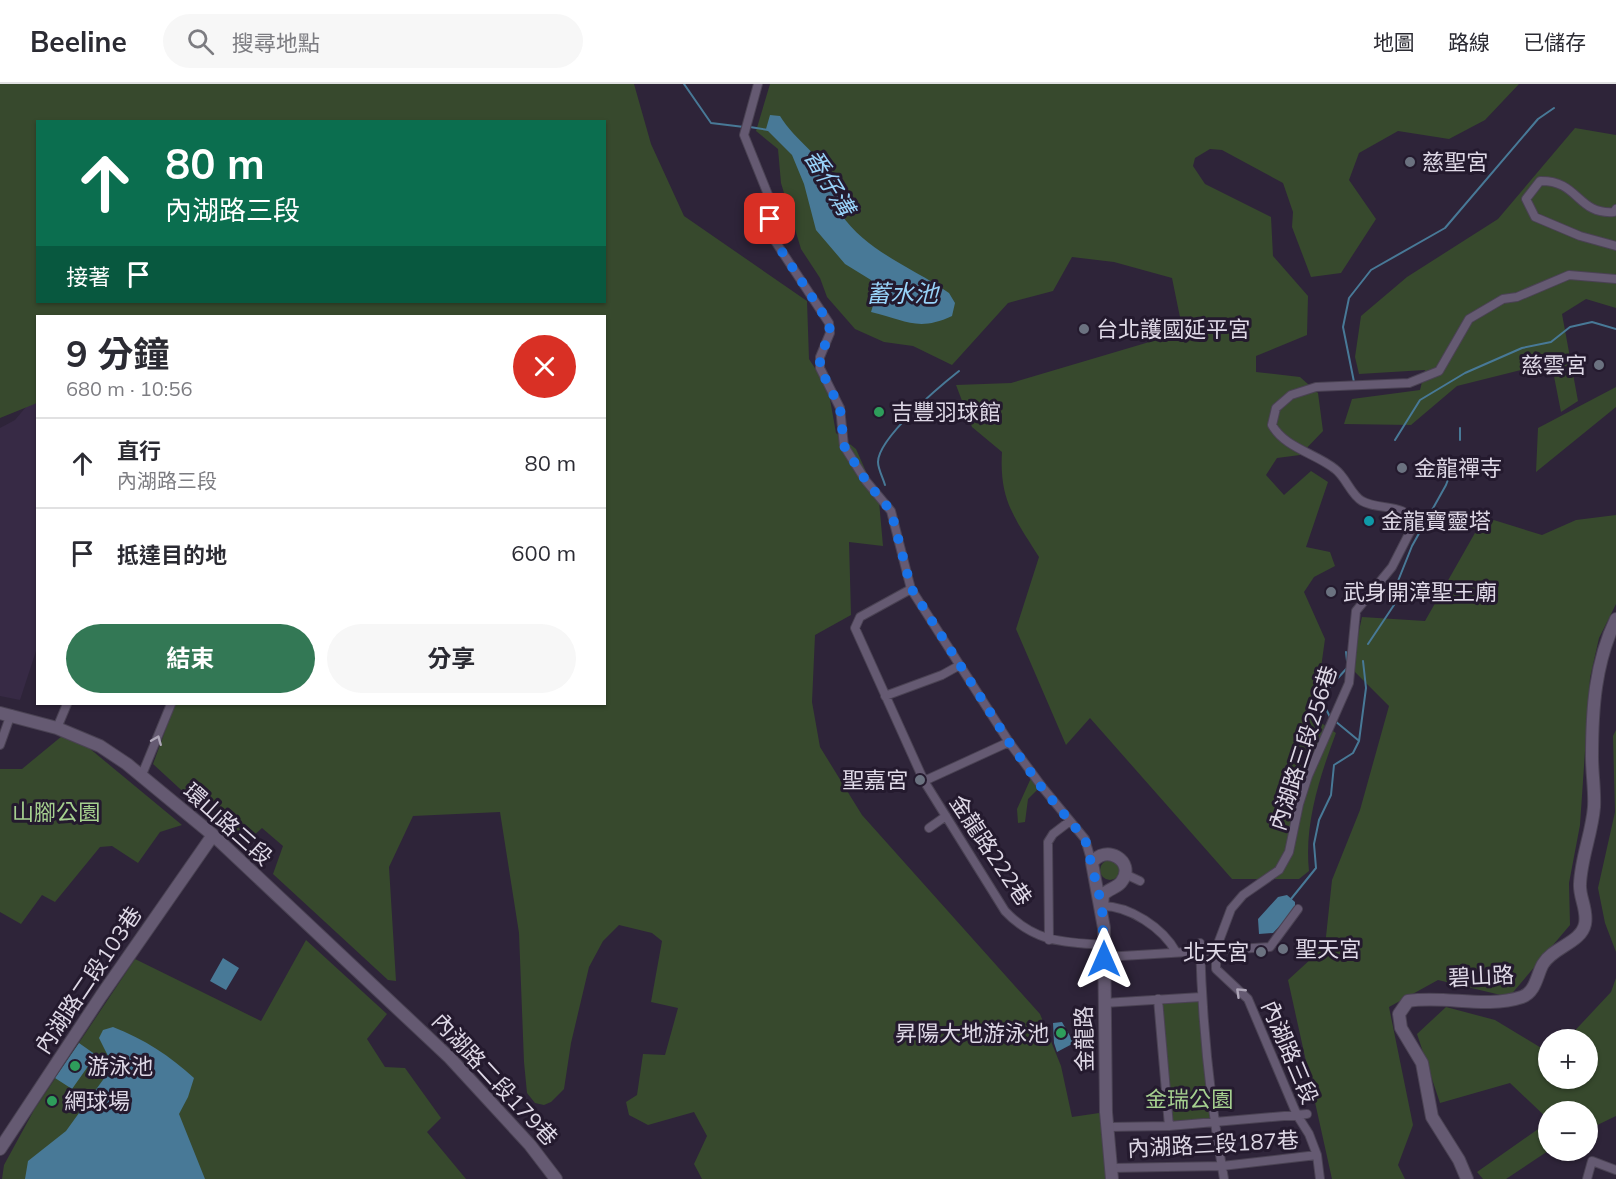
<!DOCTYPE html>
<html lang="zh-TW">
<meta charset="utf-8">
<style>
body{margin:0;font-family:Mulish,"Noto Sans TC",sans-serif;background:#f7f7f7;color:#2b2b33;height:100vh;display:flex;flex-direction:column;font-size:22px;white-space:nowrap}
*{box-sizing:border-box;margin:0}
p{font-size:20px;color:#7c7c81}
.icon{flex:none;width:33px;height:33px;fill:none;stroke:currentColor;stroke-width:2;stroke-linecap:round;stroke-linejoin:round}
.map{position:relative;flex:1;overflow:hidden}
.drawer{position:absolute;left:36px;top:231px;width:570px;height:390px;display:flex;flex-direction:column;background:#fff;border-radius:0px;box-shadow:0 2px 4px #0004}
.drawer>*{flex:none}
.hud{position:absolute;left:36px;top:36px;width:570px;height:183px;border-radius:0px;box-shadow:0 2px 4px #0004;background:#0b6e4f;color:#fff;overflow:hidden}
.fabs{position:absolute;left:1538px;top:945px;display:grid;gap:12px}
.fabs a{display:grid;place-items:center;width:60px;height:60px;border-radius:50%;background:#fff;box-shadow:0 2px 4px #0004;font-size:30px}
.pin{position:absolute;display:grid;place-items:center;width:51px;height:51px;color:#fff;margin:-26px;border-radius:12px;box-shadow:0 3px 9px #0006}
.me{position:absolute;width:66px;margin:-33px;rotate:0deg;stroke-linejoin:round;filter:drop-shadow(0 0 4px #0008)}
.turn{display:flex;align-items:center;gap:21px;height:126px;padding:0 30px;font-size:27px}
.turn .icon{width:78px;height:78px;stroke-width:2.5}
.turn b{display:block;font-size:42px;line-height:51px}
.then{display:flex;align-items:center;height:57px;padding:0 30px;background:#0003;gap:12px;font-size:22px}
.round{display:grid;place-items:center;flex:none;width:63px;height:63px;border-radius:32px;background:#f7f7f7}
.overview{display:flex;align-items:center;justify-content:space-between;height:102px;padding:0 30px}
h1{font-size:36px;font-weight:700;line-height:45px}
.button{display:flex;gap:12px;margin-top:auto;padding:12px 30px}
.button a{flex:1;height:69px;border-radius:36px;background:#337855;color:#fff;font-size:24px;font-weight:700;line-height:69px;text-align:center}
.button a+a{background:#f7f7f7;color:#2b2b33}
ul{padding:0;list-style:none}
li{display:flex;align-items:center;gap:18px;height:90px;padding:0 30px;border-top:2px solid #e1e1e2}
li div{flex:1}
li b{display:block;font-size:22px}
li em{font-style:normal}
header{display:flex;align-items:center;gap:36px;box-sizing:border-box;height:84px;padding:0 30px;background:#fff;border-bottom:2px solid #e1e1e2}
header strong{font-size:28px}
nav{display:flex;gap:33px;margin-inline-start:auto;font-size:21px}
.search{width:420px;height:54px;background:#f7f7f7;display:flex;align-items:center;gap:15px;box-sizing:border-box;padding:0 21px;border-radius:33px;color:#7c7c81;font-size:22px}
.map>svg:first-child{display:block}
.built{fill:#372a45}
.green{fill:#37492d;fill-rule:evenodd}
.water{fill:#487997}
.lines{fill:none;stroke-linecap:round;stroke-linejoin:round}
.stream{stroke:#487997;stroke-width:2}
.street-casing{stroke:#4a4253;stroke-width:10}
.secondary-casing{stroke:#4a4253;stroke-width:14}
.street{stroke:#655a72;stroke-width:8}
.secondary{stroke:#655a72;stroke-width:12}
.oneway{stroke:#aea6b8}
.route{stroke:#1a73e8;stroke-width:10;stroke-dasharray:0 18}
.worship-dot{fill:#6b7280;stroke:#241a2e;stroke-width:2}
.leisure-dot{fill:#2e9e5b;stroke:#241a2e;stroke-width:2}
.culture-dot{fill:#0f9aa8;stroke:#241a2e;stroke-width:2}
.labels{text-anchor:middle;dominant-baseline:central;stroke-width:6;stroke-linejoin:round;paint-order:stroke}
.poi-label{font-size:22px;fill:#ded8e6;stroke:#241a2e;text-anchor:start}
.street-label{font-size:22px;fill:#ded8e6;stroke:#241a2e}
.park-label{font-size:22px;fill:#a5d08f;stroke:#241a2e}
.water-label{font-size:24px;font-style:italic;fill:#98d3f9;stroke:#241a2e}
</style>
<header>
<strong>Beeline</strong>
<div class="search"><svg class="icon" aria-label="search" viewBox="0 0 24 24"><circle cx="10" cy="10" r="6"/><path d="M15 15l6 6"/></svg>搜尋地點</div>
<nav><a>地圖</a><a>路線</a><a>已儲存</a></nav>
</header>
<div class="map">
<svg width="1616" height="1095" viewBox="0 0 1616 1095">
<rect width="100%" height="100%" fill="#2e2439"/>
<path class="built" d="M37,310V564L20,616L0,612V344L15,336Z"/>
<path class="green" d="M0,0H634L651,60L684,132L807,217L809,275L828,304L836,349L856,365L879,417L883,462L849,458L851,531L815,551L812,618L820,663L862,731L1040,930L1061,982L1072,1033L1106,1028L1112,1095H702L694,1080L707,1052L694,1028L648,1041L629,1031L626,1018L637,1011L643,970L665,971L678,924L651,918L662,857L652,849L619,841L603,857L589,883L571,959L564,1005L551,1018L544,1021L535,1019L527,1009L524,978L519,849L500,728L413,732L389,783L396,897L388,896L273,790L283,762L262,744L242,762L153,680L175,620H604V232H38L37,319L0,334ZM38,38H604V218H38Z
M770,0H1519L1485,36L1449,55L1398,47L1359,69L1349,96L1376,135L1341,189L1311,193L1292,143L1293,128L1283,99L1222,66L1210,65L1195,74L1193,82L1205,100L1271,133L1273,172L1308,212L1307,251L1256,272V288L1300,293L1318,309L1323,347L1300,371L1277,374L1266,391L1284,411L1311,387L1328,398L1306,463L1330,468L1335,482L1314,493L1304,508L1325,555L1314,634L1336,649C1320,692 1304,740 1309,787L1299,795H1232L1090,634L1066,661L1016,545L1039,473C1015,434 999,417 1002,368L972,343L956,301L1011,299L1183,248L1172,194L1114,178L1072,173L1053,207L1008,219L952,281L913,262L884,258L855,245L827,213L820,194L801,165L781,99L778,65L756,47Z
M1575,44L1616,51V224L1586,215L1562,230L1578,317L1561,328L1550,272L1533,283L1457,302L1411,341L1344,340L1352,315L1420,306L1425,286L1359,290L1355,273L1361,232L1407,193L1498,135Z
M1616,303V323L1536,388L1538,344Z
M1616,431V520L1599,554L1590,594L1580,741L1569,799L1570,841L1509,913L1438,896L1389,923L1413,1041L1398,1081L1405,1095H1332L1288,896L1325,862L1332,796L1360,726L1389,622L1351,584L1362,533L1425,537L1484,433L1542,451L1576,436Z
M1616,646V868L1605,839L1598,804L1615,728L1613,652Z
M62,652L89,664L182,741L160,748L138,779L112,762L100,763L55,818L42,811L21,840L0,828V685H22Z
M1031,694L1039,704L1028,715L1025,738L1018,739L1017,725Z
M1100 786a10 10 0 1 1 20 0a10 10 0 1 1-20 0Z
M306,856L387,930L367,955L385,983L405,984L441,1034L427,1048L466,1095H2L4,1081L34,1026L135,875L261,937Z
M1616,894V1032L1587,1046V1028H1548V1035L1510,999L1440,1019L1417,950L1446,923L1495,936L1548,968V994H1587V956L1567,955L1611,908Z
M1201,913L1214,1039L1169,1042L1158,915Z
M1548,1038V1067L1506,1095H1483L1477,1088Z"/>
<path class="water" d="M770,31L780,32C795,57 824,74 836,99C841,108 835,121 841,130C867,168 912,183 949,209L955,219L952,232C918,248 905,236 871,228L875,215L871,196L845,180L816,146L804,100L792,71L766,45Z
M1287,811L1295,818V826L1273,849L1259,850L1258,835L1278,813Z
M223,874L239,884L226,906L210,897Z
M1062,938L1074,959L1057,968L1054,959L1053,939Z
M113,943C144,955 170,972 194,994L188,1013L179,1030L205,1095H25L28,1077L66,1047L113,982L99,954L103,946Z
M79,959L96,971L72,1005L55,994Z"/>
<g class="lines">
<path class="stream" d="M684,0L711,39L744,43
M750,43L768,46
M1354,298L1343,243L1349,214L1371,186L1445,144L1538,35L1554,24
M1460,344V356
M1395,356L1420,316L1465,289L1522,264L1551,258L1570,243L1592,238L1616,245
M885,401C883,394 878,385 878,378C878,354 940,302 959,287
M1368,560L1394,521L1398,497L1412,462L1446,401L1456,374
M1346,568L1347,577
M1330,633L1325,623L1326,607L1348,583
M1335,637L1358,656
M1291,815L1316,784L1314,760L1319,736L1331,711L1334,681L1353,669L1359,657L1366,604L1363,577"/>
<g class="street-casing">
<path id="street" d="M758,0L744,51L769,113L771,145L775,157L829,239L830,249L820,273V284L840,324L844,362L866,397L891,427L911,505L1009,658L1043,704L1085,755L1092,779
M1616,125L1614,128C1577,131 1579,96 1540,97L1526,115L1535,133L1580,152L1616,162
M911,505L860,533L855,544L924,697L1005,827C1035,859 1064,858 1104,861
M885,612L942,591L960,581
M57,644L67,620
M0,661L11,630
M141,693L171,620
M924,697L1009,658
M929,744L946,732
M1125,790L1140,797
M1102,822C1130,822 1163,844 1176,868
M1049,856L1048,758L1053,750L1070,737
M1200,859C1202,939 1210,1017 1224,1095
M1105,873L1270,863L1298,825
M1158,915L1169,1042
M1104,919L1201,913
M1108,1043L1169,1042L1307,1030
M1111,1084L1222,1082L1317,1071
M1320,1095L1317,1071L1309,1050L1297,1031L1248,915L1216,885V865L1231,825L1243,811L1279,786L1289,768L1299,720L1308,692L1349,599L1356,527L1392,483L1414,440C1406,418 1379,427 1362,417C1351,411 1346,393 1335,385C1315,369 1285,364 1272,341L1276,324L1291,311L1316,303L1409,299L1439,287L1469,235L1503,215L1517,213L1569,191L1616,195
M1587,1095L1592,1077L1616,1086"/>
</g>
<g class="secondary-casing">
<path id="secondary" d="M0,629L57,644L100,662L127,680L213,751L450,974L530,1061L556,1095
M1102,822L1103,811C1109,804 1118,804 1122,797C1136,777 1105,759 1092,779L1104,844L1106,1028L1112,1095
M0,1065L101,912L213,751
M1467,1095L1459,1076L1432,1033L1422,979L1401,944L1399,930L1408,917C1445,911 1486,925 1522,913C1536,908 1537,890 1543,880C1553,863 1581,859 1585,840C1588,826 1579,813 1580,800C1581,774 1592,749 1594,723C1595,707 1592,690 1592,673C1592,625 1595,579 1616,535"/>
</g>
<use href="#street" class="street"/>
<use href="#secondary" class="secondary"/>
</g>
<defs><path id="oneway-chevron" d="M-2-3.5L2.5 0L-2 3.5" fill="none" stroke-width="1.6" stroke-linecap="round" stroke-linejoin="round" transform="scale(1.5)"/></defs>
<g class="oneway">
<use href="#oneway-chevron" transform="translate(157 656) rotate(-68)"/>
<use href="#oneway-chevron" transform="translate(1240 908) rotate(-136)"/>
</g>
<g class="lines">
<path class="route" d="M770,135L775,157L829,239L830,249L820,273V284L840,324L844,362L866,397L891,427L911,504L1009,658L1042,704L1085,755L1102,822L1104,875"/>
</g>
<g class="worship-dot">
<circle cx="1410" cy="78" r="6"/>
<circle cx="1084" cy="245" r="6"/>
<circle cx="1599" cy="281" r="6"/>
<circle cx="1402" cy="384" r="6"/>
<circle cx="1331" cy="508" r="6"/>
<circle cx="920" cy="696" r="6"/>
<circle cx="1283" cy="865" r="6"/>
<circle cx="1261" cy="868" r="6"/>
</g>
<g class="leisure-dot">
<circle cx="879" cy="328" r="6"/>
<circle cx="1061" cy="949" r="6"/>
<circle cx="75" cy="982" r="6"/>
<circle cx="52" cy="1017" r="6"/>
</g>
<circle class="culture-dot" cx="1369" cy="437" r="6"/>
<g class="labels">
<g class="poi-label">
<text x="1422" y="78">慈聖宮</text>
<text x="1096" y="245">台北護國延平宮</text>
<text x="1587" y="281" text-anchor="end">慈雲宮</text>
<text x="891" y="328">吉豐羽球館</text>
<text x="1414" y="384">金龍禪寺</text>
<text x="1381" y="437">金龍寶靈塔</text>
<text x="1343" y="508">武身開漳聖王廟</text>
<text x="908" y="696" text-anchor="end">聖嘉宮</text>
<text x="1295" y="865">聖天宮</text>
<text x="1249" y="868" text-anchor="end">北天宮</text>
<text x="1049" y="949" text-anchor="end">昇陽大地游泳池</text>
<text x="87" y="982">游泳池</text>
<text x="64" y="1017">網球場</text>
</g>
<g class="street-label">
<text transform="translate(1303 664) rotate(-72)">內湖路三段256巷</text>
<text transform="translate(228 740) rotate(42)">環山路三段</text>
<text transform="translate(991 766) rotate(56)">金龍路222巷</text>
<text transform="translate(1481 892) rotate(-3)">碧山路</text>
<text transform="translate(88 896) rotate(-56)">內湖路二段103巷</text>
<text transform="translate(1084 955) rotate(-91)">金龍路</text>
<text transform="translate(1290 968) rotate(67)">內湖路三段</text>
<text transform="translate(495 995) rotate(47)">內湖路二段179巷</text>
<text transform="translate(1213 1060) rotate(-3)">內湖路三段187巷</text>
</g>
<g class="park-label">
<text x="56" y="728">山腳公園</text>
<text x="1189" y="1015">金瑞公園</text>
</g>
<g class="water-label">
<text transform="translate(830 98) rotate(59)">番仔溝</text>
<text x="902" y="209">蓄水池</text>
</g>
</g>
</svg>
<div class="fabs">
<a>+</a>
<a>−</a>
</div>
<div class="pin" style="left:770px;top:135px;background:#d93025"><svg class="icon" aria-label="arrive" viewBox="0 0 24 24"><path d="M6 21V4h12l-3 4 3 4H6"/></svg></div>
<svg class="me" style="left:1104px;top:875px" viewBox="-20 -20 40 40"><path d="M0-17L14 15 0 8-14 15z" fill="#1a73e8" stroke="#fff" stroke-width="4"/></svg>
<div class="hud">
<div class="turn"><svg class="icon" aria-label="ahead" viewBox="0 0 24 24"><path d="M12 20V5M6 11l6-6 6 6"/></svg><div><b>80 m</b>內湖路三段</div></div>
<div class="then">接著<svg class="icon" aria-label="arrive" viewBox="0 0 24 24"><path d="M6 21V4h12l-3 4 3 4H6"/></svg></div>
</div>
<section class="drawer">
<div class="overview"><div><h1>9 分鐘</h1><p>680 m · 10:56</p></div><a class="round" style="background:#d93025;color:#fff"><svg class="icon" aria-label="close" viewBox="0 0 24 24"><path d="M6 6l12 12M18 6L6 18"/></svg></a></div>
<ul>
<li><svg class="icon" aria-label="ahead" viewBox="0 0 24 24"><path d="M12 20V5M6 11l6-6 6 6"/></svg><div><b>直行</b><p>內湖路三段</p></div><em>80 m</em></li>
<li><svg class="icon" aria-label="arrive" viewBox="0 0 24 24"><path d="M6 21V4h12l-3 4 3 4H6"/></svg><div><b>抵達目的地</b></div><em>600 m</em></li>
</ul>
<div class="button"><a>結束</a><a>分享</a></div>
</section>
</div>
